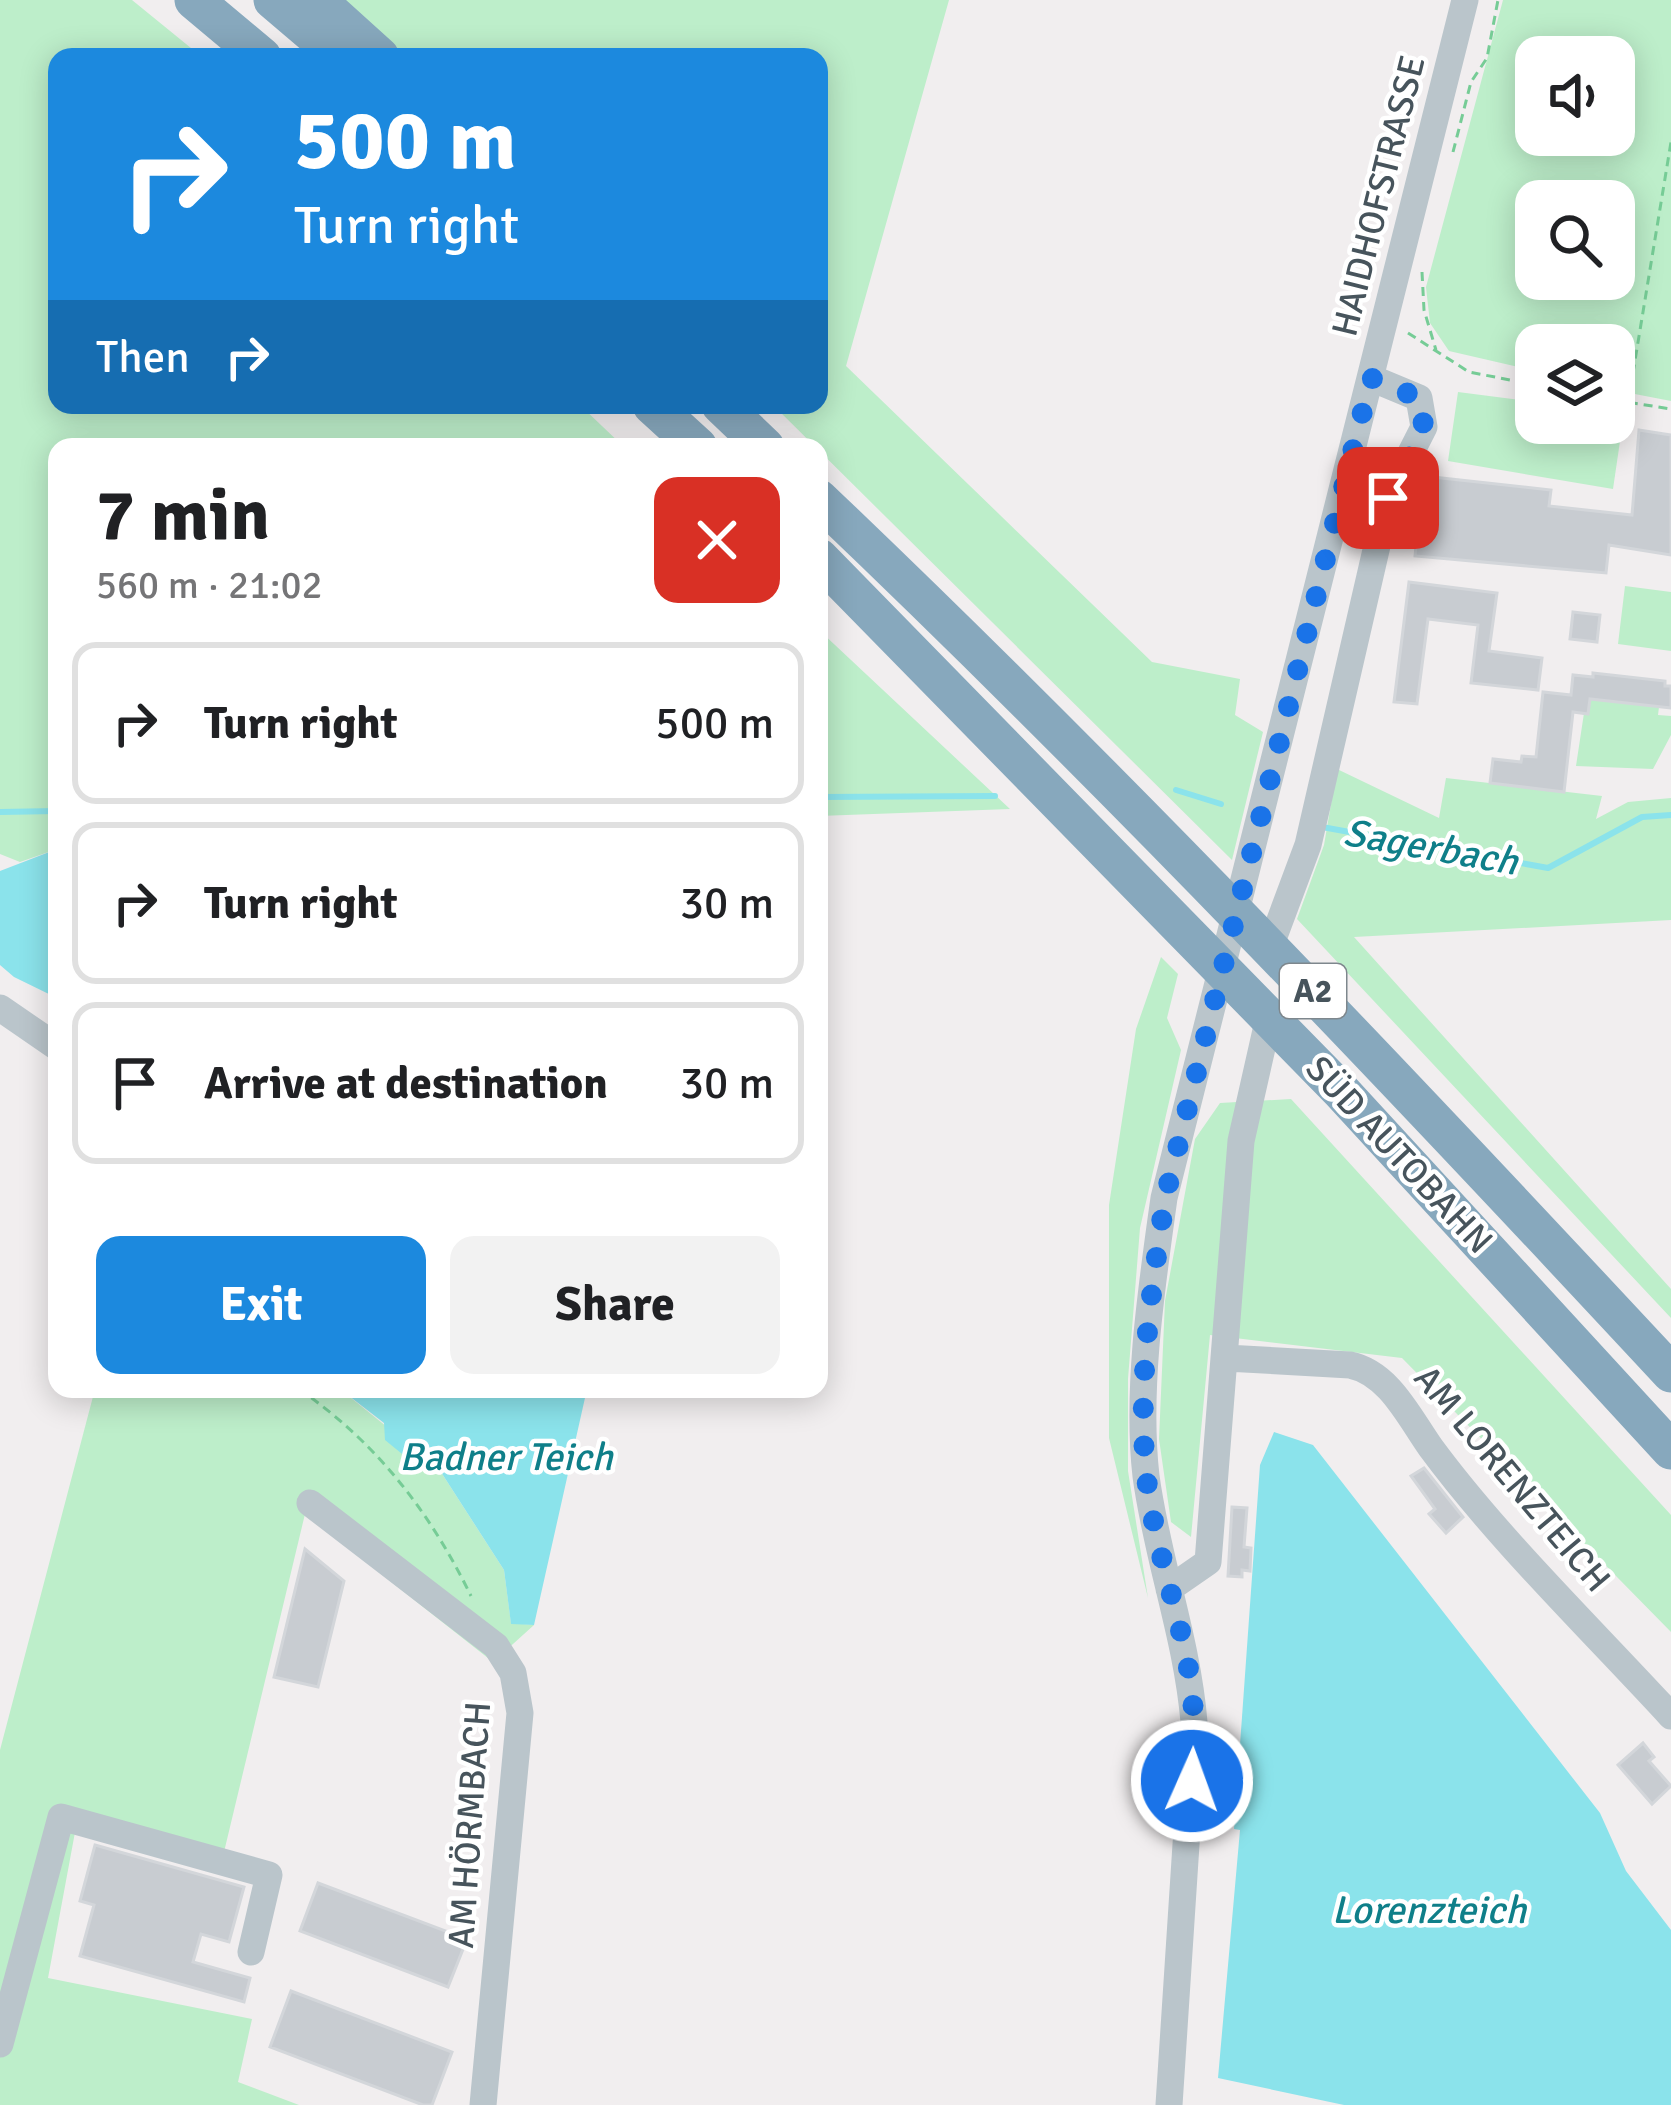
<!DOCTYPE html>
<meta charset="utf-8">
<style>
body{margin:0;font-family:Signika,sans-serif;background:#f2f2f2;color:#202124;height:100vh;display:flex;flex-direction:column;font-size:45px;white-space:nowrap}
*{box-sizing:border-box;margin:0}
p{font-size:39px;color:#757577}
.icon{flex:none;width:66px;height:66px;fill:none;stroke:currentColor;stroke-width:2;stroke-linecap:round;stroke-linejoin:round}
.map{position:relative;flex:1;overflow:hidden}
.sheet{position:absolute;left:48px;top:438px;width:780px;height:960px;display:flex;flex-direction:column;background:#fff;border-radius:24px;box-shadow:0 6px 30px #0003}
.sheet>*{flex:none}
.top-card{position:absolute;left:48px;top:48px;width:780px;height:366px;border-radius:24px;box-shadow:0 6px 30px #0003;background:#1c89de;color:#fff;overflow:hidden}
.tools{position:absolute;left:1515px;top:36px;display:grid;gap:24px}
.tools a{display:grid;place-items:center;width:120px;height:120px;border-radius:24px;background:#fff;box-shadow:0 6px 30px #0003;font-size:60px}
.pin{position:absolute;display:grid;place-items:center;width:102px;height:102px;color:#fff;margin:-51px;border-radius:24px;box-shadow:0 6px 18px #0006}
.me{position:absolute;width:132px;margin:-66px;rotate:2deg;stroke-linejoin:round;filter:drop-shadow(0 0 9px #0008)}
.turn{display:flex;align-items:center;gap:42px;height:252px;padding:0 48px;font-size:54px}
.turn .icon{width:156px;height:156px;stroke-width:2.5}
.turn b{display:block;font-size:84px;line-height:102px}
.then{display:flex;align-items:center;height:114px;padding:0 48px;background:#0003;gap:24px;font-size:45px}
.round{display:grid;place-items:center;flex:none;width:126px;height:126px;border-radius:24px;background:#f2f2f2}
.overview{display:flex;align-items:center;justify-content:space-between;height:204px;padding:0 48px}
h1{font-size:72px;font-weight:700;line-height:90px}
.primary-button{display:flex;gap:24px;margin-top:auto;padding:24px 48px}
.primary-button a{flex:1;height:138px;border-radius:24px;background:#1c89de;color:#fff;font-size:48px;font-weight:700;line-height:138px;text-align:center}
.primary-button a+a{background:#f2f2f2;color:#202124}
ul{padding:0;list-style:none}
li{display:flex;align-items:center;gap:36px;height:162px;margin:0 24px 18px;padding:0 24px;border:6px solid #e0e0e0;border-radius:24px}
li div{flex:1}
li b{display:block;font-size:45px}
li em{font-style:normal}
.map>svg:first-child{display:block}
.green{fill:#bdeeca;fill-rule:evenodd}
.water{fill:#8be3eb}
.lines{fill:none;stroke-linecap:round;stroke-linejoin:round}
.stream{stroke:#8be3eb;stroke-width:6}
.building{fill:#c8ccd1;stroke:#d3d6da;stroke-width:3}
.path{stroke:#76cc96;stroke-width:3;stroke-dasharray:9 6;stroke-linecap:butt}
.minor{stroke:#bac5cb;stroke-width:27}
.highway{stroke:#87a8bd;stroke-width:39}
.route{stroke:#1a73e8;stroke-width:21;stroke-dasharray:0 37.8}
.labels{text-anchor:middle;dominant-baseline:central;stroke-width:9;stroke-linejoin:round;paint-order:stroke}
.shield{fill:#fff;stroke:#7e878d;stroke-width:3}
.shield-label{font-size:33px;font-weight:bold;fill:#47545c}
.street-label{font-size:36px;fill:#47545c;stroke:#fff}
.water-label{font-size:39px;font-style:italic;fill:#0f7f89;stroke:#fff}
</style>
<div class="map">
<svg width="1671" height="2105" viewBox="0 0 1671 2105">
<rect width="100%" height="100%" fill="#f1eeef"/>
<path class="green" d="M0,0H132L202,57H57V405H580L624,447H57V849L20,862L0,854Z
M332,0H949L846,366L1152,662L1240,679L1235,715L1263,732L1232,860L773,405H819V57H395Z
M1503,0H1671V401L1614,390V345H1536V371L1449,351L1430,323L1426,287ZM1614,57V135H1536V57ZM1536,201H1614V279H1536Z
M1458,392L1536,402V423H1614V412L1624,414L1613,489L1448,461Z
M1625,586L1671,592V651L1618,644Z
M819,630L1010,809L819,816Z
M1590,699L1659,707L1658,715L1671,716V735L1653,769L1576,766L1584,713H1589Z
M1337,769L1439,818L1446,778L1602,796L1596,819L1628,802L1671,798V920L1354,937L1671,1289V1318L1297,919L1324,845Z
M1161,957L1178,974L1167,1018L1181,1050L1140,1228L1128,1379V1471L1148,1598L1109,1438V1205L1136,1029Z
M1291,1099L1671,1515V1632L1402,1358L1210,1335L1191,1537L1171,1522L1159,1439L1165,1301L1195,1139L1220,1103Z
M95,1389H340L439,1469L504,1570L511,1623L534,1625L493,1662L305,1514L224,1852L78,1816L48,1978L252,2019L238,2082L299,2105H0V1750Z"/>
<path class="water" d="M57,849V998L14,977L0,965V871Z
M340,1389H587L534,1625L511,1624L504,1570L439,1469L418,1467L385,1440L384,1423Z
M1274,1432L1313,1445L1600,1813L1626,1871L1671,1930V2105H1344L1218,2078L1240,1830L1234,1829L1260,1465Z"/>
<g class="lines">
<path class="stream" d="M1176,790L1221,804
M819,797L995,796
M0,812L57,811
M1322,827L1548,868L1642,817L1671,815"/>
</g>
<path class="building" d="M1639,430L1671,435V555L1609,545L1606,573L1415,556L1423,476L1551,490L1549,506L1632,515Z
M1409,582L1497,593L1489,651L1542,658L1538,690L1471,683L1478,625L1428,619L1417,704L1394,702Z
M1573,612L1600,615L1597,642L1570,639Z
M1593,673L1665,681V686H1671V708L1590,699L1588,714L1573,712L1564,792L1490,783L1493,759L1521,762L1522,756L1536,757L1543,692L1571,695L1573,675L1593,677Z
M1424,1468L1463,1517L1446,1533L1429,1514L1435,1509L1411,1476Z
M1232,1507L1247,1508L1244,1547L1251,1548L1250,1571L1242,1570V1577L1228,1576Z
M305,1549L344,1581L318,1687L274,1677Z
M1643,1743L1654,1757L1649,1761L1671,1786L1652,1804L1618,1765Z
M95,1845L244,1887L229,1942L201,1934L193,1962L250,1978L244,2002L80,1956L94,1905L80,1901Z
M318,1883L467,1939L448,1987L300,1931Z
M291,1991L452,2052L432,2105H423L270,2047Z"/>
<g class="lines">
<path class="path" d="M1453,152L1471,82L1487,58L1498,0
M1422,272L1424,310L1436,350
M1408,333L1469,372L1536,385
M1614,400L1671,409
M1628,403L1671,142
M299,1389C377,1443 430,1512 471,1596"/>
<path class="minor" d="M1270,947L1308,845L1388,498L1424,427L1419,398L1371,378
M0,1008L57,1047
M1226,1358L1350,1365C1389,1373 1409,1417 1431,1448C1499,1540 1593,1631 1671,1716
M310,1503L496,1646L513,1673L520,1713L483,2105
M1169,1589L1208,1562L1241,1141L1269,1017
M0,2044L61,1817L269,1875L251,1952
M1169,2105L1194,1722C1187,1638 1157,1559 1146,1476C1136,1388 1152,1285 1164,1198L1465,0"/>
<path class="highway" d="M194,0L262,57
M273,0L340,57
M317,0L380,57
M652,405L698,447
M721,405L765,447
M819,499C1114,780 1394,1075 1671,1373
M819,558L1340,1090L1671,1450"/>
</g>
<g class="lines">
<path class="route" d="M1192,1781C1193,1745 1196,1707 1189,1671C1177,1604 1153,1541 1146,1473C1137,1382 1152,1287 1165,1198L1371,378L1419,398L1424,428L1388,498"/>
</g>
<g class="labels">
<rect class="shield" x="1280" y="964" width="66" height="54" rx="9"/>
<g class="shield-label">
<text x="1313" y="991">A2</text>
</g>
<g class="street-label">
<text transform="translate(1379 196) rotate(-76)">HAIDHOFSTRASSE</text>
<text transform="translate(1399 1155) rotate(47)">SÜD AUTOBAHN</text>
<text transform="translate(1512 1479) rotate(50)">AM LORENZTEICH</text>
<text transform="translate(470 1825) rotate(-86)">AM HÖRMBACH</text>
</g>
<g class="water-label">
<text transform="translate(1431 847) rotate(10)">Sagerbach</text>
<text x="506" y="1457">Badner Teich</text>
<text x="1429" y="1910">Lorenzteich</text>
</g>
</g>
</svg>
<div class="tools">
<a><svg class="icon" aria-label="sound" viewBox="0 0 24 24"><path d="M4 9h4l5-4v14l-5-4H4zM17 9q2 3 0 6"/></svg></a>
<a><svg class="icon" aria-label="search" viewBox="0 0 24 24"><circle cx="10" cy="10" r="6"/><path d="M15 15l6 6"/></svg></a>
<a><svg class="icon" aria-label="layers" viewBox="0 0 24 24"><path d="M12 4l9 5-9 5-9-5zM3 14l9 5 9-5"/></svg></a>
</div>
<div class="pin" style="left:1388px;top:498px;background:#d93025"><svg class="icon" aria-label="arrive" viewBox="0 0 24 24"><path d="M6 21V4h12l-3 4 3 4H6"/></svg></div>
<svg class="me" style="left:1192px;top:1781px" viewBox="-20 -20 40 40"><circle r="17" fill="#1a73e8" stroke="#fff" stroke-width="3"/><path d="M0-11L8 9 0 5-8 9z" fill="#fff"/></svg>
<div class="top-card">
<div class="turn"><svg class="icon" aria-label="right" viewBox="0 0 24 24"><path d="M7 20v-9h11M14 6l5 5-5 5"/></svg><div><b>500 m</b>Turn right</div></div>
<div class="then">Then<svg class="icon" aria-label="right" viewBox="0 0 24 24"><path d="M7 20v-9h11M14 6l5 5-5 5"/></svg></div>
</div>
<section class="sheet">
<div class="overview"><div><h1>7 min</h1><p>560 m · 21:02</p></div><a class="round" style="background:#d93025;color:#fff"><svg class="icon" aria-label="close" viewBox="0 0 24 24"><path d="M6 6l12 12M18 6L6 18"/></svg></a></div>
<ul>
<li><svg class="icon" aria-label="right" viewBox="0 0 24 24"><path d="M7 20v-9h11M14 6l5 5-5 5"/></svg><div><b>Turn right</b></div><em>500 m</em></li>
<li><svg class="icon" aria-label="right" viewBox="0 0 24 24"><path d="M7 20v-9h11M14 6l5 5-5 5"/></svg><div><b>Turn right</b></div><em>30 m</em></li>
<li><svg class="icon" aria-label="arrive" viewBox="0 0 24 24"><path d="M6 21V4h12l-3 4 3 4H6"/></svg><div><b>Arrive at destination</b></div><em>30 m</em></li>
</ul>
<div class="primary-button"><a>Exit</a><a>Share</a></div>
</section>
</div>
